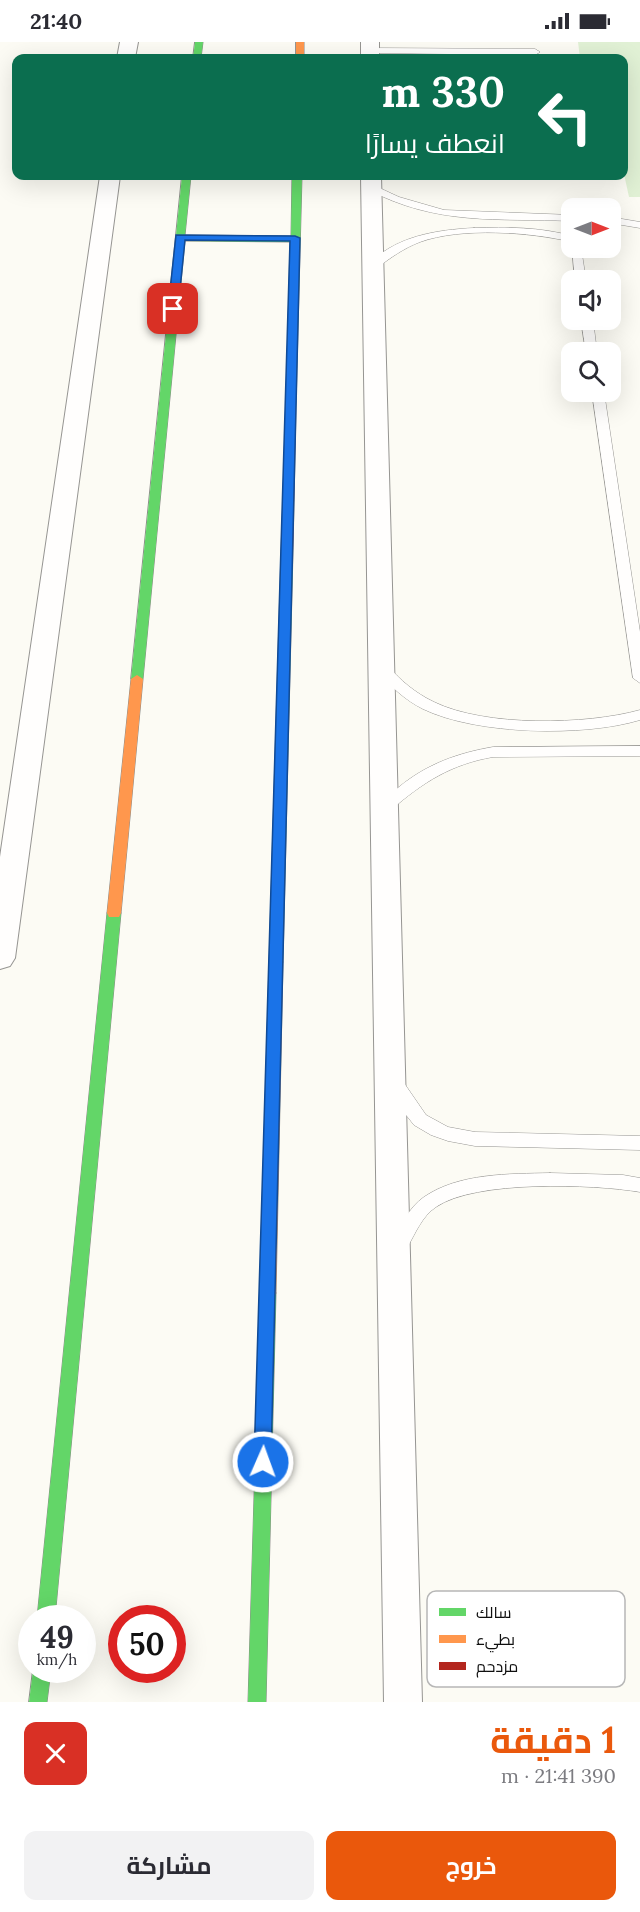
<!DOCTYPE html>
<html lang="ar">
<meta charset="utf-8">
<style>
body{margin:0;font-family:Lora,Cairo,serif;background:#f2f2f3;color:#2b2b33;direction:rtl;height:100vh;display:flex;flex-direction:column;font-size:22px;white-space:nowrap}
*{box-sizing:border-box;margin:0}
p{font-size:20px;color:#7c7c81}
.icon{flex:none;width:33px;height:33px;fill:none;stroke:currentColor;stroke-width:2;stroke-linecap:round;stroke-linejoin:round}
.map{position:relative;height:1660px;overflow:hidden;direction:ltr}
.details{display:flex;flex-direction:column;background:#fff;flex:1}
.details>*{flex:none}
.guide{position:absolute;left:12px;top:12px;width:616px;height:126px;border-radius:12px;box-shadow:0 6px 24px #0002;direction:rtl;background:#0b6e4f;color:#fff;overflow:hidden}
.needle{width:39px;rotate:90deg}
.fabs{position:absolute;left:561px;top:156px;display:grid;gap:12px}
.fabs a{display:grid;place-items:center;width:60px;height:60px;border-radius:12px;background:#fff;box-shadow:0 6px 24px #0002;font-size:30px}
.speed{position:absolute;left:18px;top:1563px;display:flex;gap:12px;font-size:30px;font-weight:700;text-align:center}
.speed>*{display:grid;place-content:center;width:78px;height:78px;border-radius:50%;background:#fff;box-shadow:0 6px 24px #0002;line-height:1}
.speed small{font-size:15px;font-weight:400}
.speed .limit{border:9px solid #d22;background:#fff;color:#111}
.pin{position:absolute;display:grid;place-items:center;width:51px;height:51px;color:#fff;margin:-26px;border-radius:12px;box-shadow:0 3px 9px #0006}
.me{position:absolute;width:66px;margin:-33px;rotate:2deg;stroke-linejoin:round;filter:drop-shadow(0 0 4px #0008)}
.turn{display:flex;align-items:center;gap:21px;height:126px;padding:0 24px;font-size:27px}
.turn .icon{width:78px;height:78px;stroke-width:2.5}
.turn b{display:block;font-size:42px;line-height:51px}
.round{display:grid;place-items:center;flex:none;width:63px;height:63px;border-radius:12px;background:#f2f2f3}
.headline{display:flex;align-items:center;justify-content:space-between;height:102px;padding:0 24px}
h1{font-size:36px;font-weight:700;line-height:45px;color:#ea580c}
.button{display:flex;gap:12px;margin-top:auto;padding:12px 24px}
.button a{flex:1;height:69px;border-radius:12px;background:#ea580c;color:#fff;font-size:24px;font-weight:700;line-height:69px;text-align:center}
.button a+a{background:#f2f2f3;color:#2b2b33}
.status{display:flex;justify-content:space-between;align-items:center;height:42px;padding:0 30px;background:#fff;direction:ltr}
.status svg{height:16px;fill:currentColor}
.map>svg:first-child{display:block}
.green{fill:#e1f1d5}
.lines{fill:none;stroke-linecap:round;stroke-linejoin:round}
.lane-casing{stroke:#969592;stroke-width:1}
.street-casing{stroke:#969592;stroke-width:2}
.fast-casing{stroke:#8c8c89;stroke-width:1}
.slow-casing{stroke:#8c8c89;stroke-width:1}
.jam-casing{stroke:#8c8c89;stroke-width:1}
.lane{fill:#fffefd;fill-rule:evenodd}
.street{fill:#fffefd;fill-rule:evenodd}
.fast{fill:#63d668;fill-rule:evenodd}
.slow{fill:#ff974d;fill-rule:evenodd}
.jam{fill:#b3261e;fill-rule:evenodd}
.route{fill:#1a73e8;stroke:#114b97;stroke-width:1.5}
.key{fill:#fff;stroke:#b7b7b7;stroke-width:1.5}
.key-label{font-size:16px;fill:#0f0f0f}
</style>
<div class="status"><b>21:40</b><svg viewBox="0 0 49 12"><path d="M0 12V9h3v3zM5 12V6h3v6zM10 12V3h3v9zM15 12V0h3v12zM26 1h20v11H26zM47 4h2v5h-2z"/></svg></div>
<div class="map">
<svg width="640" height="1660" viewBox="0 0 640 1660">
<rect width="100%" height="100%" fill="#fcfbf4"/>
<path class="green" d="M578,0H640V155H629L624,132V16H580Z"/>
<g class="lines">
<g class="lane-casing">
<path id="lane" d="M367,6L535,7L540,10L535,13L370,11L365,8Z
M371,142L399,155L444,168L572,173V179C496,176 437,184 367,147L366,145Z
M610,175L640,180V186L610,181Z
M474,186C507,185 540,185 572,194V200C530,190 461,185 420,200C404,206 390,216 377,226L373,227L367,224C395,194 436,188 474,186Z
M572,205L581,206L586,238H575Z
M581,278H593L597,310H586Z
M592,350H604L640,590V641L633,636Z
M382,621L387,623C400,638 415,651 434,660C485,685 586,683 640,668V678C584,695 477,693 423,667C405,658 390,644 377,629L375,626L377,623Z
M640,704V714L493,715C452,722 423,740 391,768L386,769L379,764C384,756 392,751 399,745C427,722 458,711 493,705Z
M398,1039L404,1041L426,1073L448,1085L475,1090L640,1094V1108L475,1104L448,1099L431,1093L414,1083L399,1064L390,1046L392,1041Z
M550,1131L623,1133L640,1136V1150C593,1142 475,1138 436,1165C422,1174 415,1192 407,1206L401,1208L395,1206L392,1201C400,1185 409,1165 424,1155C459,1131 509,1132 550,1131Z"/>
</g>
<g class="street-casing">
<path id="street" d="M120,0H138L135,16H117Z
M361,0H379V16H361Z
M100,134H120L15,916L10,924L0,927V815Z
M361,134H381L422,1660H384Z"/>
</g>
<g class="fast-casing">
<path id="fast" d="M195,0H203L201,16H193Z
M182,134H191L185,193L291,194L292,134H302L296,366L291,369L286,366L290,200L185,199L143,637L137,641L131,637Z
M287,505L293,509L283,920L281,924H271L269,920L281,509Z
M114,866L119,867L121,871L55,1576H37L107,871L109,867Z
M268,1244L274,1246L276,1251L266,1660H248L260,1251L262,1246Z
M33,1628H51L47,1660H29Z"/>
</g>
<g class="slow-casing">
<path id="slow" d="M296,0H304V16H296Z
M137,633L143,637L121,871L119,875H109L107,871L131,637Z
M276,915L281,916L283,920L276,1251L274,1256L268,1258L262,1256L260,1251L269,920L271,916Z"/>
</g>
<g class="jam-casing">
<path id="jam" d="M291,363L296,366L293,509L287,513L281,509L286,366Z"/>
</g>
<use href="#lane" class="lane"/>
<use href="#street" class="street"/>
<use href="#fast" class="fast"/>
<use href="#slow" class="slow"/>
<use href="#jam" class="jam"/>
</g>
<path class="route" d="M176,193L295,194L300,196L271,1420L269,1426L263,1428L257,1426L254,1420L290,199L185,198L178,267L173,270L168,267Z"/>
<rect x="427" y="1549" width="198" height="96" rx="9" class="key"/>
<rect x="439" y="1566" width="27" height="8" fill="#63d668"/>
<rect x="439" y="1593" width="27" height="8" fill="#ff974d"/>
<rect x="439" y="1620" width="27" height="8" fill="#b3261e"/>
<g class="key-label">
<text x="476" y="1576">سالك</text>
<text x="476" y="1603">بطيء</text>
<text x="476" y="1630">مزدحم</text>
</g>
</svg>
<div class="fabs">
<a><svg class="needle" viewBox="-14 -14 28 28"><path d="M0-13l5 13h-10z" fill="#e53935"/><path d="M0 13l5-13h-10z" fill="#7c7c81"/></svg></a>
<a><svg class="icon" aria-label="sound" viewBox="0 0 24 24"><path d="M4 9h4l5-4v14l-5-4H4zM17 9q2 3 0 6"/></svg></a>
<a><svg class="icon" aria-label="search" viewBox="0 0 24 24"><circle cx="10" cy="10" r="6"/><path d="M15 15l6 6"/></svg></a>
</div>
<div class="speed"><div>49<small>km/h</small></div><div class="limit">50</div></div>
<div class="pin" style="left:173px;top:267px;background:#d93025"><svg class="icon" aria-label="arrive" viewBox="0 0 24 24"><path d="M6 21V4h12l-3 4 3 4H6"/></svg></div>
<svg class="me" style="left:263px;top:1420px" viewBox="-20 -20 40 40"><circle r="17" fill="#1a73e8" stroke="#fff" stroke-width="3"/><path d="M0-11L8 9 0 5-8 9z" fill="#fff"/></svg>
<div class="guide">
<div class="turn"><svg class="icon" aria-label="left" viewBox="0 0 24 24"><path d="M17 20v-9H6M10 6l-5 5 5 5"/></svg><div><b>330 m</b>انعطف يسارًا</div></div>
</div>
</div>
<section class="details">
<div class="headline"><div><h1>1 دقيقة</h1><p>390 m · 21:41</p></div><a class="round" style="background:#d93025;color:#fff"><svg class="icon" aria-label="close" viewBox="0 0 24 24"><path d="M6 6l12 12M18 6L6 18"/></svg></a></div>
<div class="button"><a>خروج</a><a>مشاركة</a></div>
</section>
